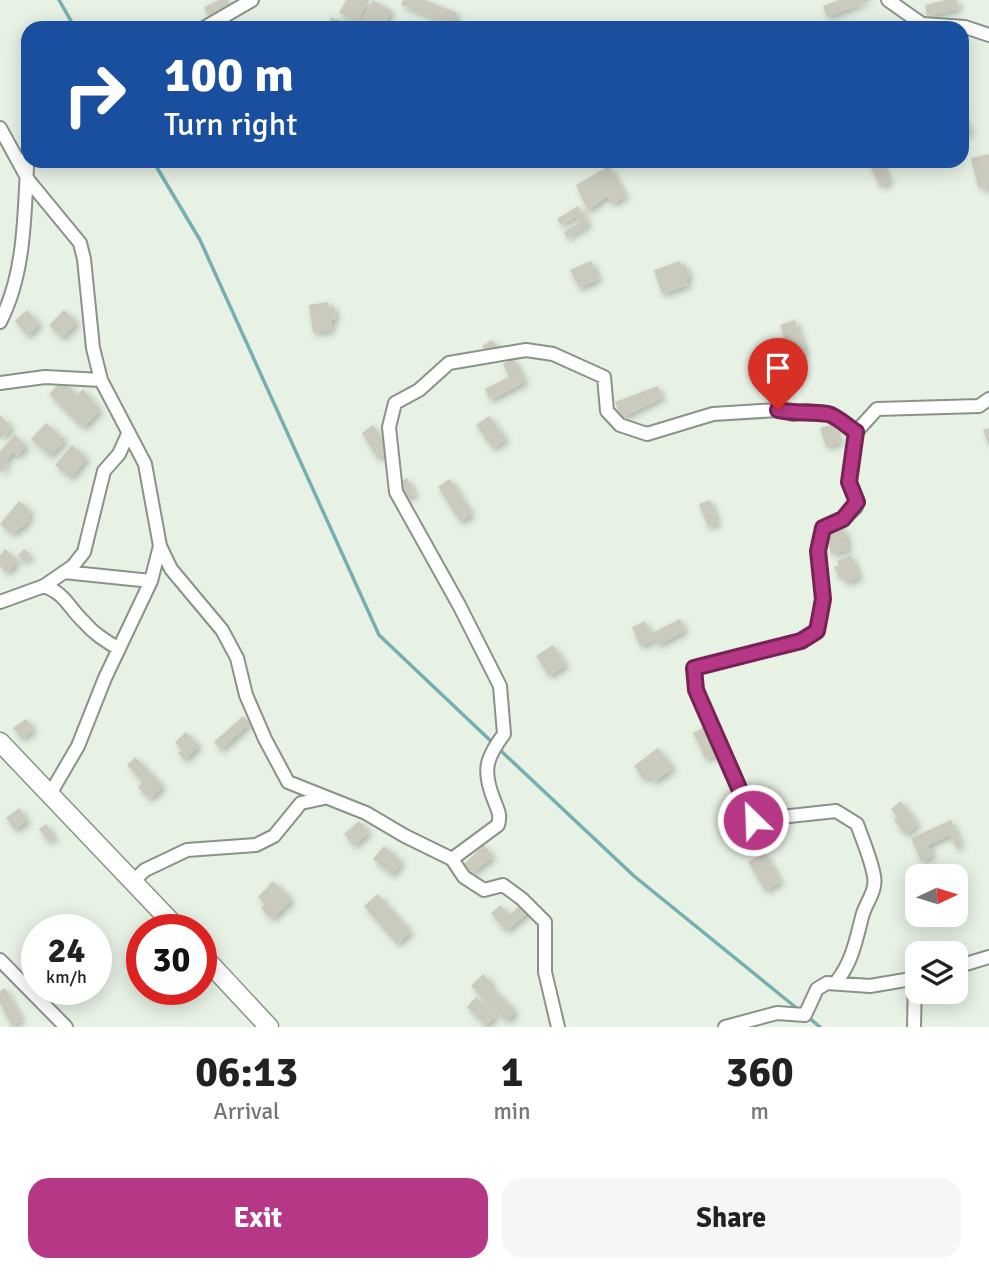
<!DOCTYPE html>
<style>
body{margin:0;font-family:Signika,sans-serif;background:#f6f6f6;color:#222;height:100vh;display:flex;flex-direction:column;font-size:26px;white-space:nowrap}
*{box-sizing:border-box;margin:0}
p{font-size:23px;color:#767676}
.icon{flex:none;width:38px;height:38px;fill:none;stroke:currentColor;stroke-width:2;stroke-linecap:round;stroke-linejoin:round}
.map{position:relative;height:1027px;overflow:hidden}
.details{display:flex;flex-direction:column;background:#fff;flex:1}
.details>*{flex:none}
.top-card{position:absolute;left:21px;top:21px;width:948px;height:147px;border-radius:21px;box-shadow:0 4px 18px #0003;background:#1a4fa0;color:#fff;overflow:hidden}
.needle{width:46px;rotate:86deg}
.tools{position:absolute;left:905px;top:864px;display:grid;gap:14px}
.tools a{display:grid;place-items:center;width:63px;height:63px;border-radius:14px;background:#fff;box-shadow:0 4px 18px #0003;font-size:35px}
.speed{position:absolute;left:21px;top:914px;display:flex;gap:14px;font-size:35px;font-weight:700;text-align:center}
.speed>*{display:grid;place-content:center;width:91px;height:91px;border-radius:50%;background:#fff;box-shadow:0 4px 18px #0003;line-height:1}
.speed small{font-size:18px;font-weight:400}
.speed .limit{border:10px solid #d22;background:#fff;color:#111}
.pin{position:absolute;display:grid;place-items:center;width:60px;height:60px;color:#fff;margin:-72px -30px;border-radius:50% 50% 50% 0;rotate:-45deg;box-shadow:0 0 7px #0007}
.pin .icon{rotate:45deg}
.me{position:absolute;width:77px;margin:-38px;rotate:336deg;stroke-linejoin:round;filter:drop-shadow(0 0 5px #0008)}
.turn{display:flex;align-items:center;gap:24px;height:147px;padding:0 28px;font-size:32px}
.turn .icon{width:91px;height:91px;stroke-width:2.5}
.turn b{display:block;font-size:49px;line-height:60px}
.eta{display:flex;justify-content:space-evenly;align-items:center;height:119px;text-align:center}
.eta b{font-size:42px;font-weight:700;line-height:49px}
.action{display:flex;gap:14px;margin-top:auto;padding:14px 28px}
.action a{flex:1;height:80px;border-radius:21px;background:#b53785;color:#fff;font-size:28px;font-weight:700;line-height:80px;text-align:center}
.action a+a{background:#f6f6f6;color:#222}
.map>svg:first-child{display:block}
.lines{fill:none;stroke-linecap:round;stroke-linejoin:round}
.stream{stroke:#76afb0;stroke-width:3.5}
.building{fill:#cbcbbd;filter:url(#shadow)}
.street-casing{stroke:#8a9387;stroke-width:16}
.secondary-casing{stroke:#8a9387;stroke-width:21}
.street{stroke:#fff;stroke-width:12}
.secondary{stroke:#fff;stroke-width:18}
.route-casing{stroke:#762456;stroke-width:18}
.route{stroke:#b53785;stroke-width:12}
</style>
<div class="map">
<svg width="989" height="1027" viewBox="0 0 989 1027">
<defs>
<filter id="shadow"><feDropShadow dx="3" dy="3" stdDeviation="3.5" flood-color="#0004"/></filter>
</defs>
<rect width="100%" height="100%" fill="#e7f1e4"/>
<g class="lines">
<path class="stream" d="M59,0L75,28
M153,161L200,240L379,635L494,744
M499,749L634,876L799,1010
M808,1017L820,1027"/>
</g>
<path class="building" d="M219,0H228L231,6L208,16L204,7Z
M346,0H369L358,22L339,13Z
M373,0L392,11L382,28H366L359,24Z
M403,0H425L457,13L452,25L401,5Z
M839,0H872L827,17L823,6Z
M946,0H957L959,9L927,16L925,5Z
M331,17L358,28H326Z
M962,112L970,132L962,135Z
M989,154V190L985,191L984,186L978,187L971,158Z
M868,161H881L890,182L880,187Z
M609,166L626,196L612,204L607,196L588,211L576,185Z
M578,206L589,224L567,238L564,232L579,223L575,216L561,225L557,219Z
M591,261L599,279L579,288L570,270Z
M680,261L682,266L685,265L690,277L686,279L688,285L662,294L654,270Z
M328,302L329,307L334,306L336,319L331,320L332,330L313,333L309,305Z
M27,310L40,324L28,336L15,321Z
M64,310L77,323L62,338L49,325Z
M795,320L806,352L791,357L780,325Z
M492,340L498,348L488,355L482,346Z
M513,358L525,382L490,400L485,389L509,377L503,364Z
M62,381L77,395L83,389L100,410L83,428L49,394Z
M658,386L662,398L621,418L615,402Z
M0,415L12,428L0,439Z
M489,416L506,439L493,449L476,425Z
M46,423L65,440L50,456L31,439Z
M834,424L840,443L826,447L820,428Z
M373,425L390,451L378,459L362,433Z
M989,428V446L983,430Z
M15,435L27,446L17,456L13,452L4,463L7,466L0,473V451Z
M72,445L87,458L71,478L55,465Z
M407,478L415,494L406,499L397,484Z
M450,479L472,514L460,522L438,487Z
M710,500L718,523L708,527L699,504Z
M19,501L31,512L27,518L30,520L13,534L0,524Z
M842,526L843,533L846,532L848,550L831,554L826,529Z
M5,549L18,561L7,573L0,566V555Z
M24,549L31,555L25,562L18,555Z
M851,555L860,577L846,583L843,576L839,578L834,567L839,565L837,561Z
M680,619L685,631L658,645L652,633Z
M645,621L653,641L640,646L632,627Z
M553,645L566,665L549,676L536,656Z
M243,716L250,723L221,750L214,742Z
M26,719L34,729L22,739L13,728Z
M706,726L720,752L706,760L693,733Z
M186,732L199,746L185,760L178,753L182,750L175,742Z
M658,748L673,768L654,782L650,776L644,780L634,766Z
M135,757L163,786L150,799L138,787L143,782L127,765Z
M901,801L918,825L905,834L894,820L897,817L891,809Z
M19,808L28,820L15,830L6,818Z
M951,820L962,846L956,848L950,835L928,845L933,856L921,861L911,838Z
M359,821L369,832L354,846L344,834Z
M46,824L55,837L49,842L39,829Z
M484,845L493,857L471,874L464,864Z
M384,846L402,862L392,875L373,859Z
M765,853L781,882L765,891L748,862Z
M273,881L292,900L272,919L261,908L265,904L258,897Z
M378,894L411,932L397,944L364,906Z
M523,903L530,911L506,931L491,913L501,905L509,915Z
M483,974L492,983L490,986L516,1012L507,1021L471,986Z
M5,988L22,1020L12,1026L0,1004V991Z
M476,997L496,1016L486,1026L467,1007Z"/>
<g class="lines">
<g class="street-casing">
<path id="street" d="M888,0L922,24L965,27L989,35
M204,28L252,0
M0,128L29,181L80,243L84,259L93,348L101,380L145,464L160,546L171,569L222,630L237,658L246,695L265,739L288,782L366,813L405,836L452,859L464,877L484,890L503,885L522,899L545,922V972L558,1027
M0,322C27,270 24,207 28,151
M0,383L45,377L101,380
M64,572L151,581
M44,586L73,566L84,552L104,471L119,454L128,434
M0,602L44,586C66,594 68,607 84,622C94,634 106,641 119,649
M50,794L78,746L105,678L151,581L160,546
M452,859L498,825C501,814 498,811 494,800C482,770 486,758 504,734L500,686L459,605L396,492L389,427L395,403L419,390L449,363L526,350L553,354L604,377L607,411L620,425L647,434L713,414L778,410L793,414L806,411L831,414L856,432L877,409L979,406L989,399
M132,882L145,870L187,850L256,845L274,836L301,803L324,798
M0,960L66,1027
M956,967L989,957
M837,981C852,962 856,940 862,917C865,903 877,892 874,876C871,859 863,841 857,824L836,811L753,820L696,690L694,668L801,641L817,631L823,599L818,551L823,528L843,519L856,507L857,502L849,482L856,432
M725,1027L777,1013L805,1015L817,989L827,983L870,986L917,978
M914,1027L915,979"/>
</g>
<g class="secondary-casing">
<path id="secondary" d="M0,742L178,929
M201,954L269,1027"/>
</g>
<use href="#street" class="street"/>
<use href="#secondary" class="secondary"/>
</g>
<g class="lines">
<g class="route-casing">
<path id="route" d="M753,820L696,690L694,668L801,641L817,631L823,599L818,551L823,528L843,519L857,502L849,482L856,432C848,427 837,416 828,414C811,411 795,414 778,410"/>
</g>
<use href="#route" class="route"/>
</g>
</svg>
<div class="tools">
<a><svg class="needle" viewBox="-14 -14 28 28"><path d="M0-13l5 13h-10z" fill="#e53935"/><path d="M0 13l5-13h-10z" fill="#767676"/></svg></a>
<a><svg class="icon" aria-label="layers" viewBox="0 0 24 24"><path d="M12 4l9 5-9 5-9-5zM3 14l9 5 9-5"/></svg></a>
</div>
<div class="speed"><div>24<small>km/h</small></div><div class="limit">30</div></div>
<div class="pin" style="left:778px;top:410px;background:#d93025"><svg class="icon" aria-label="arrive" viewBox="0 0 24 24"><path d="M6 21V4h12l-3 4 3 4H6"/></svg></div>
<svg class="me" style="left:753px;top:820px" viewBox="-20 -20 40 40"><circle r="17" fill="#b53785" stroke="#fff" stroke-width="3"/><path d="M0-11L8 9 0 5-8 9z" fill="#fff"/></svg>
<div class="top-card">
<div class="turn"><svg class="icon" aria-label="right" viewBox="0 0 24 24"><path d="M7 20v-9h11M14 6l5 5-5 5"/></svg><div><b>100 m</b>Turn right</div></div>
</div>
</div>
<section class="details">
<div class="eta">
<div><b>06:13</b><p>Arrival</p></div>
<div><b>1</b><p>min</p></div>
<div><b>360</b><p>m</p></div>
</div>
<div class="action"><a>Exit</a><a>Share</a></div>
</section>
